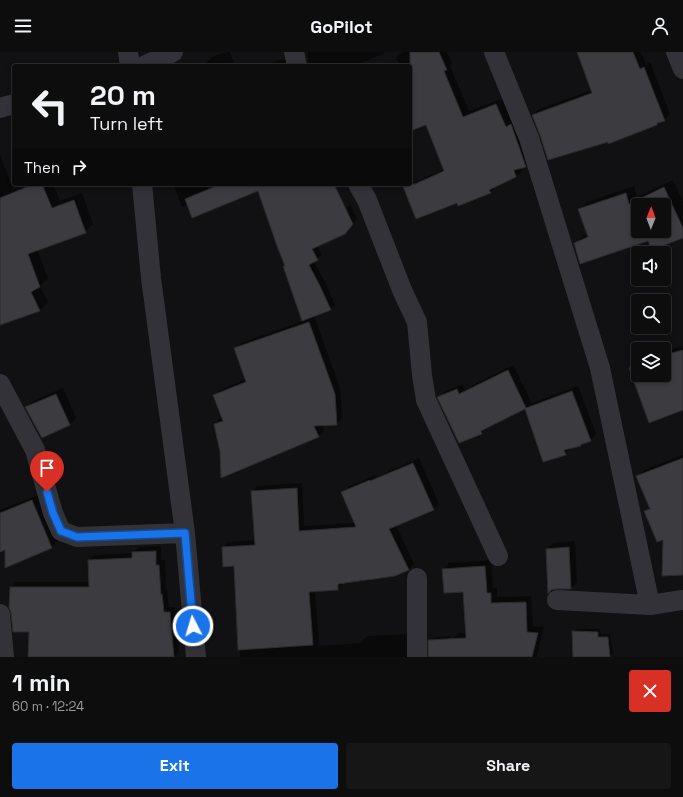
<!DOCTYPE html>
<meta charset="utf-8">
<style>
body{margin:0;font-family:"Space Grotesk",sans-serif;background:#161617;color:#f1f3f6;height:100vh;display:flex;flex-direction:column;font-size:15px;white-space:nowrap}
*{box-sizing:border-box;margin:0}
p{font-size:13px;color:#9a9c9e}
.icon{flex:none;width:22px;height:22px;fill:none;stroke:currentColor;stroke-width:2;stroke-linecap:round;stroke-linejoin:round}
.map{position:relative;height:605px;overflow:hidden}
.panel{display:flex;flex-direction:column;background:#0d0d0e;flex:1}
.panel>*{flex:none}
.banner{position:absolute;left:12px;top:12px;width:400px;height:122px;border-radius:4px;box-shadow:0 2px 6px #0003,0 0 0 1px #2d2d2e;background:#0d0d0e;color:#f1f3f6;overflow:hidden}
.needle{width:26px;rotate:1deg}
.tools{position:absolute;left:631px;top:146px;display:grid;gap:8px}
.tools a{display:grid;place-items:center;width:40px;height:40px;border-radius:4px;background:#0d0d0e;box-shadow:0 2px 6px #0003,0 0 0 1px #2d2d2e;font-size:20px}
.pin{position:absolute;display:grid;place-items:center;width:34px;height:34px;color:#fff;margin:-41px -17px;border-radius:50% 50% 50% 0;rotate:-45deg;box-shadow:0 0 4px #0007}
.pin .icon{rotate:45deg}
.me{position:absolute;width:44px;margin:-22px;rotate:355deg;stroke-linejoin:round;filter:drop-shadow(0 0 3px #0008)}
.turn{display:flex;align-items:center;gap:14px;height:84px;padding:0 12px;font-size:18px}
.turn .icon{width:52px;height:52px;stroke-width:2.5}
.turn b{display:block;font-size:28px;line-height:34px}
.then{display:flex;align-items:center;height:38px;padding:0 12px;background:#0003;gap:8px;font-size:15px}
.round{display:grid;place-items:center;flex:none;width:42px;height:42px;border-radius:4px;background:#161617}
.summary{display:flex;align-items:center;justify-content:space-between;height:68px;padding:0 12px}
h1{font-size:24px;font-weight:700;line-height:30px}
.primary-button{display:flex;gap:8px;margin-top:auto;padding:8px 12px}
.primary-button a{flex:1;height:46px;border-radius:4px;background:#1a73e8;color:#fff;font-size:16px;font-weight:700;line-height:46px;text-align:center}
.primary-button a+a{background:#161617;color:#f1f3f6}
header{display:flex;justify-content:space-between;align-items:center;height:52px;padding:0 12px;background:#0d0d0e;font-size:18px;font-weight:700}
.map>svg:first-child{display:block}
.shadow{fill:#0007;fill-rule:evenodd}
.building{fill:#3b3b40;stroke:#2b2b2f;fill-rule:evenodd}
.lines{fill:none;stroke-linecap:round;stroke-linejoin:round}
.street{stroke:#323238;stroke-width:20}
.route-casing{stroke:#114b97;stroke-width:10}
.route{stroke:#1a73e8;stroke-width:7}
</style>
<header><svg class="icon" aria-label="menu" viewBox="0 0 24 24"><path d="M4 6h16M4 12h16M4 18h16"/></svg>GoPilot<svg class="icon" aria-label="person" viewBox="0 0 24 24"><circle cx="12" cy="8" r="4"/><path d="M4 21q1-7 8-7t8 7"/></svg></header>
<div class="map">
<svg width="683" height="605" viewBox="0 0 683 605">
<rect width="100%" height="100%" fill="#111113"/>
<path class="shadow" d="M227,0H230L235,14H208L206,11L212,5Z
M307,0H386L355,14H309Z
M402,0H447L452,11L450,14L469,59L502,47L531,108L525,114L520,115L522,119L516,125L496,134L490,140L457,150L405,137L411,132L444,117L426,72L410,78V14H400L396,6Z
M624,0H641L646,12L650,10L670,62L664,68L660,69L657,72L608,89L533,63L539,57L592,38Z
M290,5L293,14H262Z
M0,103L13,137L24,132H53L60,149L82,141L93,172L85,180L37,197L48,226L40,234L48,250L40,258L0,272Z
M673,128L683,150V184L575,192L583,184L588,181L579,158L587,150L634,134L637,145ZM638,153H664V179H638Z
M173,132H206L208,137L218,132L225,149L188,153L182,155Z
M318,132H333L343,157L350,153L357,167L344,181L317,193L322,203L313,209L325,230L335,253L330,257L314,264L340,336L342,366L337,372L322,373L324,379L318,385L221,400L215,372L220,366H223L214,343L220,338L246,327L236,297L241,291L303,269L285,214Z
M683,294V357L650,369L630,316L638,309V323H664V300Z
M513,313L532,351L578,334L596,382L590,388L583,390L580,393L571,396L565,402L543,409L526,356L487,375L481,381L439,345L444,340L462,332L465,337Z
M63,336L76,366L70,372L42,385L26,355L33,349Z
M683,403V517L645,460L650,455L638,424L644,418Z
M419,406L439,452L433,457L396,473L414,512L409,517L343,531L338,537L315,539L319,594L362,591L361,590L367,584L409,582L410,605H240L235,513L223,496L228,490L256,488L252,440L257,434L302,431L304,474L355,471L342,441L348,435L375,423L376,425Z
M38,443L58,489L52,495L6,514V495L0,498V458Z
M575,489L577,530L571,536L547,497L553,491Z
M161,494V508H165L166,538L167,537L169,555H175L179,600L174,605H29L30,579L11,535L16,530H90L89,508L94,503L133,501L139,495Z
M491,508L493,536L497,535V545L531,544L533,574L544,575L537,605H454L430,589L433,586L451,584V589L459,581H467L464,539L443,517L449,511Z
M576,577H600L601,583L610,582L613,601L610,604L573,580Z"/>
<path class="building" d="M410,0H439L447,18L444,19L463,65L496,52L506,75L511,72L526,115L514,118L516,125L489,138L491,141L458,154L457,151L416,167L402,132H415L444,119L426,73L410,79Z
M577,0H633L640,17L644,15L665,69L657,71V73L608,92V90L548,108L540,83L532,63L592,41Z
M34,132H42L52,156L74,148L86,181L28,202L40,235L31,240L40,259L0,273V146Z
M221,132H334L353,172L345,182L312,197L318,208L309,213L320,234L331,258L302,269L283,214H285L277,194L258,139L192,166L185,147Z
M664,135L683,176V186L652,198L648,189L580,212L574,191L588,185L578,157L626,141L629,152ZM638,153H664V179H638Z
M309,270L335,342L337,373L314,374L319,385L221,426L220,400L214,372L223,369L213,343L246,330L234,296Z
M683,298V358L649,371L629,316L638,312V323H664V303Z
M508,318L526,356L572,339L591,389L580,393L581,394L564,398L566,403L543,410L525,357L481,379L482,382L459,391L437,345L457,337L459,342Z
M56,342L70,373L42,386L25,355Z
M683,406V523L662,524L663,488L657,490L644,459L650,457L636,424Z
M413,411L434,458L389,477L409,518L395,524L338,532V538L309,540L313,593L238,598L234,514L223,515L222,495L255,493L251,439L297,436L299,479L356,475L341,440L370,428V429Z
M32,448L52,496L5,516V498L0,500V461Z
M569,495L571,537H557L551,538L548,542L546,497Z
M156,499V513H159L161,543L162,542L164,560H170L174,605H28L29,580H13L11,561L9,555L10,535H89L88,508L132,506V500Z
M485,514L487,541H491V551L526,550L527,580L538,581L532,605H428V588L466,586L463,540L444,541L442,517Z
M572,579L598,580V585H608L610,605H573Z"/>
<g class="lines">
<path class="street" d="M128,0L130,14
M294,0L297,14
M494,0L529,86L600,316L650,553
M676,0L683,17
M144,14L173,0
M0,56L14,52
M142,132L151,226L185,481L196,605
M358,132L367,148L402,238L417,270L422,323L426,348L498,504
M0,332L35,398L53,461L61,479L77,485L185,481
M557,548L650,553L683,548
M0,562L4,605
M417,605V526"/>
</g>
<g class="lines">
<g class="route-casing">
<path id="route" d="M47,440L53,461L61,479L77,485L185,481L193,574"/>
</g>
<use href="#route" class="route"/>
</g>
</svg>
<div class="tools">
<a><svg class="needle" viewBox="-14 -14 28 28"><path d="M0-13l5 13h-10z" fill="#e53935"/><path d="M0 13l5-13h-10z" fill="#9a9c9e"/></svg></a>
<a><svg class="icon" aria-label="sound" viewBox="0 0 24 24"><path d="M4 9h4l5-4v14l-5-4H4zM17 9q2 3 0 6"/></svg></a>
<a><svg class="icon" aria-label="search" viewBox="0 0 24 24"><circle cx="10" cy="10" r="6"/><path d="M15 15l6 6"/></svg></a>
<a><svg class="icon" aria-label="layers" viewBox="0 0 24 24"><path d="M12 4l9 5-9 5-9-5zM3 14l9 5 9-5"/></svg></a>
</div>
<div class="pin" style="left:47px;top:440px;background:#d93025"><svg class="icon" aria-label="arrive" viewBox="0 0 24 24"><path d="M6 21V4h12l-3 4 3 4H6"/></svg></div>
<svg class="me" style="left:193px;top:574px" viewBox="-20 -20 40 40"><circle r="17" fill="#1a73e8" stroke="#fff" stroke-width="3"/><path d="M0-11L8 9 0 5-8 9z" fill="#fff"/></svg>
<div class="banner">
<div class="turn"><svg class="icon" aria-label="left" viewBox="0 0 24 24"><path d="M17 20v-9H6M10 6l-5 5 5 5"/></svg><div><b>20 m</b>Turn left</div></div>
<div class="then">Then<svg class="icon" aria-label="right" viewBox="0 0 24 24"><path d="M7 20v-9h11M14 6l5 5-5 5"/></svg></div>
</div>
</div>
<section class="panel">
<div class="summary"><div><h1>1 min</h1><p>60 m · 12:24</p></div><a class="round" style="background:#d93025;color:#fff"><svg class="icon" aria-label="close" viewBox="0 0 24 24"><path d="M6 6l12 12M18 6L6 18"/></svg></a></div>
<div class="primary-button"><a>Exit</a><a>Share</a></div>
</section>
